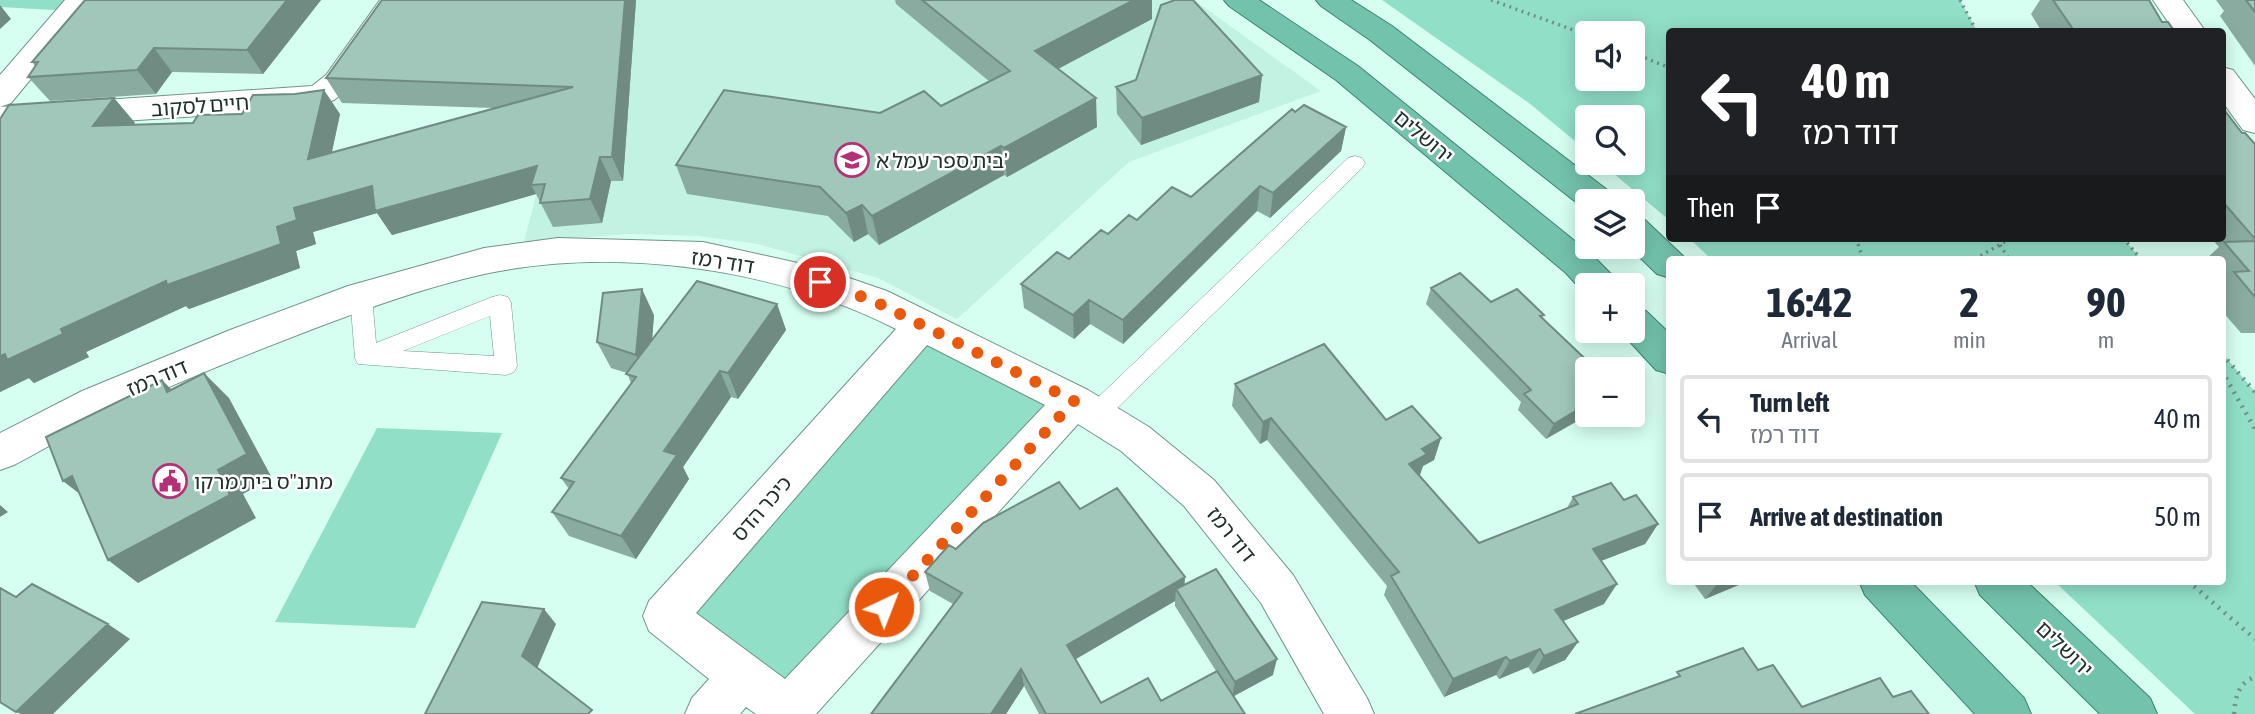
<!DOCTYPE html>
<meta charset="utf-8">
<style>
body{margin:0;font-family:"Asap Condensed","Noto Sans Hebrew",sans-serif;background:#f6f6f7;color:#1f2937;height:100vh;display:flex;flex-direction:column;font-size:26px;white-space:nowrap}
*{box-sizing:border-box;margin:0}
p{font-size:23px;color:#747a83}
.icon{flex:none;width:38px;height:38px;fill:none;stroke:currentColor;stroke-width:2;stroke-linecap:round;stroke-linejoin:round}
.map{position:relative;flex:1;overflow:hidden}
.side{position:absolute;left:1666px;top:256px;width:560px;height:329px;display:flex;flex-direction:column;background:#fff;border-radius:7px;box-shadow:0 4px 18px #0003}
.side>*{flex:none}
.banner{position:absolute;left:1666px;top:28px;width:560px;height:214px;border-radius:7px;box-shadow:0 4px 18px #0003;background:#202124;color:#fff;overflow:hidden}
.controls{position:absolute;left:1575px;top:21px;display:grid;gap:14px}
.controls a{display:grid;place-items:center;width:70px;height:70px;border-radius:7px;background:#fff;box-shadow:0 4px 18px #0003;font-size:35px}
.pin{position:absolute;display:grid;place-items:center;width:60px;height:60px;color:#fff;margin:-30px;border:4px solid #fff;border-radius:50%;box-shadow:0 2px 7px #0007}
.me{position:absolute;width:77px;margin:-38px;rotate:43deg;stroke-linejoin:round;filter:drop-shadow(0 0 5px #0008)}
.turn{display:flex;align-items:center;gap:24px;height:147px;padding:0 21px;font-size:32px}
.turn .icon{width:91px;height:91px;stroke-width:2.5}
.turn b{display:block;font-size:49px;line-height:60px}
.then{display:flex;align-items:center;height:66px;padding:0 21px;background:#0003;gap:14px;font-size:26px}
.eta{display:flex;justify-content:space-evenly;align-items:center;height:119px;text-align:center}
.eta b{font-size:42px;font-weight:700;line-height:49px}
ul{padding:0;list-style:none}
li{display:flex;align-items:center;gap:21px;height:88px;margin:0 14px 10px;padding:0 7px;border:4px solid #e0e1e3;border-radius:7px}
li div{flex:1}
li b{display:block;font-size:26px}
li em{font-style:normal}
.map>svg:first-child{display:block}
.built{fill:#c1f2e2}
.green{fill:#91dfc7;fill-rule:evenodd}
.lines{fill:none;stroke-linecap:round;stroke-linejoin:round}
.service-casing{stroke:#6e9488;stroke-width:1}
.minor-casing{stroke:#6e9488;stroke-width:2}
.trunk-casing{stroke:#3f8471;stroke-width:2}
.path-far1{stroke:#748f86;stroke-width:3.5;stroke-dasharray:2 4.5;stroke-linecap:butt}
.path{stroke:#748f86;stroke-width:4.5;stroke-dasharray:2 6;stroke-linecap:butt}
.service{fill:#fff;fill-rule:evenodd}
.minor{fill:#fff;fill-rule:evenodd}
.trunk{fill:#73c2ac;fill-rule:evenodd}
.wall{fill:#8aaba0;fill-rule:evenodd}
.shaded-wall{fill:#708b82}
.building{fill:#a0c7ba;stroke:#708b82;stroke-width:2}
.route{stroke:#ea580c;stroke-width:12;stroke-dasharray:0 21.6}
.labels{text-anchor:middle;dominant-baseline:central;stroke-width:5;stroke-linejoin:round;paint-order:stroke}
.street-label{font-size:21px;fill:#20302b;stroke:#fff}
.poi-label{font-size:21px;fill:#20302b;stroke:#fff;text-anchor:start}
</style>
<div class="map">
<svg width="2255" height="714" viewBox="0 0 2255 714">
<rect width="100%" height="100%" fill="#d6fff1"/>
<path class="built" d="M586,0H1194L1321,91L1129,162L957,319L878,278L758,244L699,236L628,234L524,242Z"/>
<path class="green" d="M0,0H81L72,11L0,7Z
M1382,0H1960L1977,31L1670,32L1669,220L1601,163H1633V117H1587V151L1529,103ZM1633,33V79H1587V33Z
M1689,238H2123L2141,259H1711Z
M922,325L1074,401L789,709L665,616Z
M2223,354L2255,392V714H2195L2054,581H2222Z
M377,428L502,433L415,628L275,622Z"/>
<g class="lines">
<g class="service-casing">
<path id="service" d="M1355,156L1362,158L1365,163L1362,168L1103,422L1095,425L1087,422L1083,415L1087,408L1348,158Z
M361,288L369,290L372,296L376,343L492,297L500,295L508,297L511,303L517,366L514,372L506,375L358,364L355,358L350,296L353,290ZM490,316L494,356L403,351Z"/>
</g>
<g class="minor-casing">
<path id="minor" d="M65,0H96L11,103L0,107V75Z
M380,0H410L348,89L334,100L305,109L0,129V107L312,86L326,75Z
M2153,0H2183L2206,32H2175Z
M2222,67L2233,70L2255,99V133L2243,130L2222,101Z
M558,238L703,242L820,268L887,291L1088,390L1149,427L1214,480L1293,575L1367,698L1374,714H1324L1261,603L1184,506L1121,451L1078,424L816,714H756L746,707L740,714H685L692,698L709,679L649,631L643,616L649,601L896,329C776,268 615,246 484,274C426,287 368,308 313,329C245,355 178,382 112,412C79,428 47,448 14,465L0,470V433L82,391L230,330L348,286L484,248ZM927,345L1045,405L785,679L696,613Z"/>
</g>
<g class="trunk-casing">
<path id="trunk" d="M1224,0H1259L1358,66L1592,255L1612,275L1617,285H1587L1586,295L1566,273L1336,80L1229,6Z
M1316,0H1351L1392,26L1610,192L1615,201H1587L1586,210L1370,40L1321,6Z
M1633,216L1645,220L1683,256L1685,259H1670V278L1657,274L1629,247H1633Z
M1633,307L1646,311L1670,334V374L1656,370L1620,331H1633Z
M1859,581H1910L2024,698L2031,714H1975L1865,595Z
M1974,581H2026L2150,698L2157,714H2100L1980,595Z"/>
</g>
<path class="path-far1" d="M1491,0L1587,35
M1960,0L1977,32
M1633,53L1670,68
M1856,238L1863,259
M2123,238L2141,259
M2000,245L2009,259
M1975,259L2011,238"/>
<path class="path" d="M2222,354L2255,392
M2222,371L2255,429
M2188,581L2255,639
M2234,714C2235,698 2238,683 2255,677"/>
<use href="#service" class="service"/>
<use href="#minor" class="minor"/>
<use href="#trunk" class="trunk"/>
</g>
<path class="wall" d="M321,0L263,74L172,72L156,94L50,101L28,77L35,66L32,62Z
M636,0L623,181H611L602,223L553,227L536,194L392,235L377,213L313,232L316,244L296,251L300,268L189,309L186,306L86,352L89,357L34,383L29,378L0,392V119L114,98L135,123L134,124L193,123L340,114L332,152L494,108L342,103L326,78Z
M895,0H1152V19L1058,69L1097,127L1007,177L1004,175L879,245L868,234L854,242L828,216L687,194L676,165L880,113L941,106L990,82L896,4Z
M2040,0H2149L2162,22L2175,32H2042L2031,14Z
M2216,0H2255V66L2220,16L2224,11Z
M1262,75L1259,102L1141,145L1117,114L1116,87Z
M2222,107L2242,133L2255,144V333H2241L2222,311V259H2206L2219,247L2211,238H2222Z
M1295,112L1346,127L1341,151L1270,218L1257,211L1123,344L1090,324L1074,339L1024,308L1021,284L1069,259L1108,234L1137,220L1191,197Z
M1431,288L1544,315L1542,318L1596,369L1546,439L1518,410L1521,402L1426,304Z
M777,304L786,330L738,399L731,397L683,467L689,479L636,559L569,536L552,512L569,489L561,478L631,383L627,373L611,368L597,342L654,315L652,340Z
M1235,384L1386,420L1441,438L1434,460L1423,466L1419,476L1479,543L1567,508L1573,497L1624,500L1658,524L1645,544L1601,561L1604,604L1563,621L1578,642L1565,660L1533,674L1528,667L1499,679L1496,675L1444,697L1384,595L1387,586L1267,440L1260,444L1232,406Z
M1080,509L1185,585L1273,675L1234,696L1245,714H1039L1024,686L1006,714H871L953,604L930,591L925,572L956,549ZM1175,601V606L1216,671L1161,701L1101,703L1076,659Z
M1692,581H1748L1705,599Z"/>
<path class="shaded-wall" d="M287,0H321L263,74L247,50Z
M625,0H636L623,181L612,157Z
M1134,0H1152V19L1037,80L1035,51Z
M0,5L11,19L0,29Z
M154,48L172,72L156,94L137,70Z
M1262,75L1259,102L1141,145L1142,118Z
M324,90L340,114L325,183L308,159Z
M114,98L135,123L115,150L93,126Z
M1096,98L1097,127L1007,177L1004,148Z
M1346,127L1341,151L1270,218L1273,193Z
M1001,146L1004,175L879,245L872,216Z
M600,157L611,181L602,223L590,199Z
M537,166L545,184L531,185L536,194L392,235L377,213L313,232L316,244L296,251L300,268L189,309L186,306L86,352L89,357L34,383L29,378L0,392V356L277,227L294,208L372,186Z
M1260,186L1257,211L1123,344V320Z
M862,205L868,234L854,242L846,213Z
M642,289L654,315L649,380L636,355Z
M1089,300L1090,324L1074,339L1073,315Z
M777,304L786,330L738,399L728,373Z
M720,371L731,397L683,467L689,479L636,559L621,536L664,451Z
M204,373L229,398L272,478L243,494L256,518L138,583L108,560L218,470Z
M162,380L188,406L167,392Z
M1587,404L1588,415L1546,439L1554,424Z
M1271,418L1267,440L1260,444L1263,422Z
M1441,438L1434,460L1423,466L1420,475L1402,485L1409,464L1422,449Z
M72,476L94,505L63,481Z
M0,505L8,512L0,517Z
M1658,524L1645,544L1580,569L1593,549Z
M1185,577L1184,596L1176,589L1175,601L1069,663L1067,645Z
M1722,581H1748L1705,599L1719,582Z
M1617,584L1604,604L1544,629L1555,610Z
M544,609L556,624L536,671L522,656Z
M108,624L130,639L53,714H21L16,712Z
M1578,642L1565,660L1533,674L1544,656Z
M1540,649L1528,667L1499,679L1510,661Z
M1506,657L1496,675L1444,697L1453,679Z
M1277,659L1273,675L1232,697L1235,682Z
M1021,669L1024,686L1006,714H991Z"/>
<path class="building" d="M85,0H287L247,50L154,48L137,70L28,77L38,62H32Z
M382,0H625L612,157H600L590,199L540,203L545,184L531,185L537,166L375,211L372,186L294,208L297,220L277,227L281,244L167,285L166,281L61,329L63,334L7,360L5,354L0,356V119L9,105L114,98L93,126L193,123L198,115L242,114L253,95L295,94L324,90L308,159L573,87L326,78Z
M922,0H1134L1035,51L1096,98L1004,148L1001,146L872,216L862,205L846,213L820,187L676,165L724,90L880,113L924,91L941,106L1010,71Z
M1175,0H1193L1262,75L1142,118L1116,87L1136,80L1161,5Z
M2053,0H2149L2162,22H2168L2175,32H2075Z
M2246,0H2255V12Z
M1304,105L1346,127L1273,193L1260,186L1123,320L1089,300L1073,315L1021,284L1057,252L1069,259L1101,230L1108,234L1129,215L1137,220L1172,187L1191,197L1292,109L1295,112Z
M2222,107L2242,133H2245L2255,144V239L2222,201Z
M2255,241V297L2234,272L2249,271L2224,242Z
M1460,273L1491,302L1517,289L1544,315L1540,316L1596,369H1587V404L1554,424L1524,394L1531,390L1431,288Z
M697,281L777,304L728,373L720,371L664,451L677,455L621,536L552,512L574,482L561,478L636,377L626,374Z
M642,289L636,355L597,342L603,293Z
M1324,344L1386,420L1412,406L1441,438L1422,449L1427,454L1409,464L1479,543L1578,504L1573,497L1611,483L1624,500L1636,495L1658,524L1593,549L1617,584L1555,610L1578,642L1544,656L1540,649L1510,661L1506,657L1453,679L1391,576L1399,572L1271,418L1263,422L1235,384Z
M204,373L247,454L218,470L230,495L108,560L72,476L63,481L46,437L162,380L167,392Z
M1059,482L1080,509L1117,488L1185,577L1067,645L1101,703L1148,678L1161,701L1217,671L1245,714H1046L1021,669L991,714H871L962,593L925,572L949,545L956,549L983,523Z
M1216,569L1277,659L1235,682L1176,589Z
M32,584L108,624L16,712L0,702V588L16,597Z
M482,602L544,609L522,656L592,710L588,714H425Z
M1743,648L1758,670L1773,665L1802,707L1880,678L1893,697L1911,691L1929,714H1575L1680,676L1677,672Z"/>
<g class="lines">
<path class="route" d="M820,282L874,301L1074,401L884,607"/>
</g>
<defs>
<g id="school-ring" transform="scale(1.75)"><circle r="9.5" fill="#fff" stroke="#b53076" stroke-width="1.5"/><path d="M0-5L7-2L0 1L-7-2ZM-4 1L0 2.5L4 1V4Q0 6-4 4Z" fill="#b53076"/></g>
<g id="civic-ring" transform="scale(1.75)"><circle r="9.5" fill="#fff" stroke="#b53076" stroke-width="1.5"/><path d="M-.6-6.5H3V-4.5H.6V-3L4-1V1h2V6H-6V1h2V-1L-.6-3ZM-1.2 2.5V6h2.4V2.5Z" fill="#b53076"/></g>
</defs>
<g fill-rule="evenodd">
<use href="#school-ring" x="852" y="160"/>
<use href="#civic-ring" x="170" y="481"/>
</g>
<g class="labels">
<g class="street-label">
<text transform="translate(200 105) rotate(-4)">חיים לסקוב</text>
<text transform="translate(1424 136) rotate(40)">ירושלים</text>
<text transform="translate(723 261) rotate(9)">דוד רמז</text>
<text transform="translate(157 377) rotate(-23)">דוד רמז</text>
<text transform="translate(761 508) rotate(-49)">כיכר הדס</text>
<text transform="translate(1232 534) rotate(51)">דוד רמז</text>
<text transform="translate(2065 648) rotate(44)">ירושלים</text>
</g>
<g class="poi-label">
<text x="876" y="160">בית ספר עמל א'</text>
<text x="194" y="481">מתנ"ס בית מרקו</text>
</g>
</g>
</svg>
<div class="controls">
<a><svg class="icon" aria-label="sound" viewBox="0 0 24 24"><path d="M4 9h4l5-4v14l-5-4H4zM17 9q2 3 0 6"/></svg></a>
<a><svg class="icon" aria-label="search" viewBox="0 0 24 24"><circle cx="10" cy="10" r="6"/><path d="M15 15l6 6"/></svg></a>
<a><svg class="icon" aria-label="layers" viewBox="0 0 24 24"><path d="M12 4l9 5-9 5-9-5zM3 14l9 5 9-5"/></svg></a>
<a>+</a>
<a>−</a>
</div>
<div class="pin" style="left:820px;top:282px;background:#d93025"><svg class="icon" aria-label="arrive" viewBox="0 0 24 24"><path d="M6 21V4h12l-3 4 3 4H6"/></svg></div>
<svg class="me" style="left:884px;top:607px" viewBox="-20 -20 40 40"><circle r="17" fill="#ea580c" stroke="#fff" stroke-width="3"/><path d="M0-11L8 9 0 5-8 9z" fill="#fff"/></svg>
<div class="banner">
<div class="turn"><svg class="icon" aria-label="left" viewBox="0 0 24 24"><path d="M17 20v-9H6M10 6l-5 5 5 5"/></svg><div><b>40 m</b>דוד רמז</div></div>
<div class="then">Then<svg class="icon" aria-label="arrive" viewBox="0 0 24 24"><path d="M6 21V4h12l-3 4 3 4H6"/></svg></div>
</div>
<section class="side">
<div class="eta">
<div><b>16:42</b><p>Arrival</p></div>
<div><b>2</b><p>min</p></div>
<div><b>90</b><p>m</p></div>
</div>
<ul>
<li><svg class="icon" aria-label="left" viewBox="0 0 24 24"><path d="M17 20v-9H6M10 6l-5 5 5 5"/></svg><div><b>Turn left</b><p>דוד רמז</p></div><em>40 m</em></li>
<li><svg class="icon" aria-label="arrive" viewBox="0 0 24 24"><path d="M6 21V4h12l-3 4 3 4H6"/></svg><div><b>Arrive at destination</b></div><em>50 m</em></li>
</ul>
</section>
</div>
